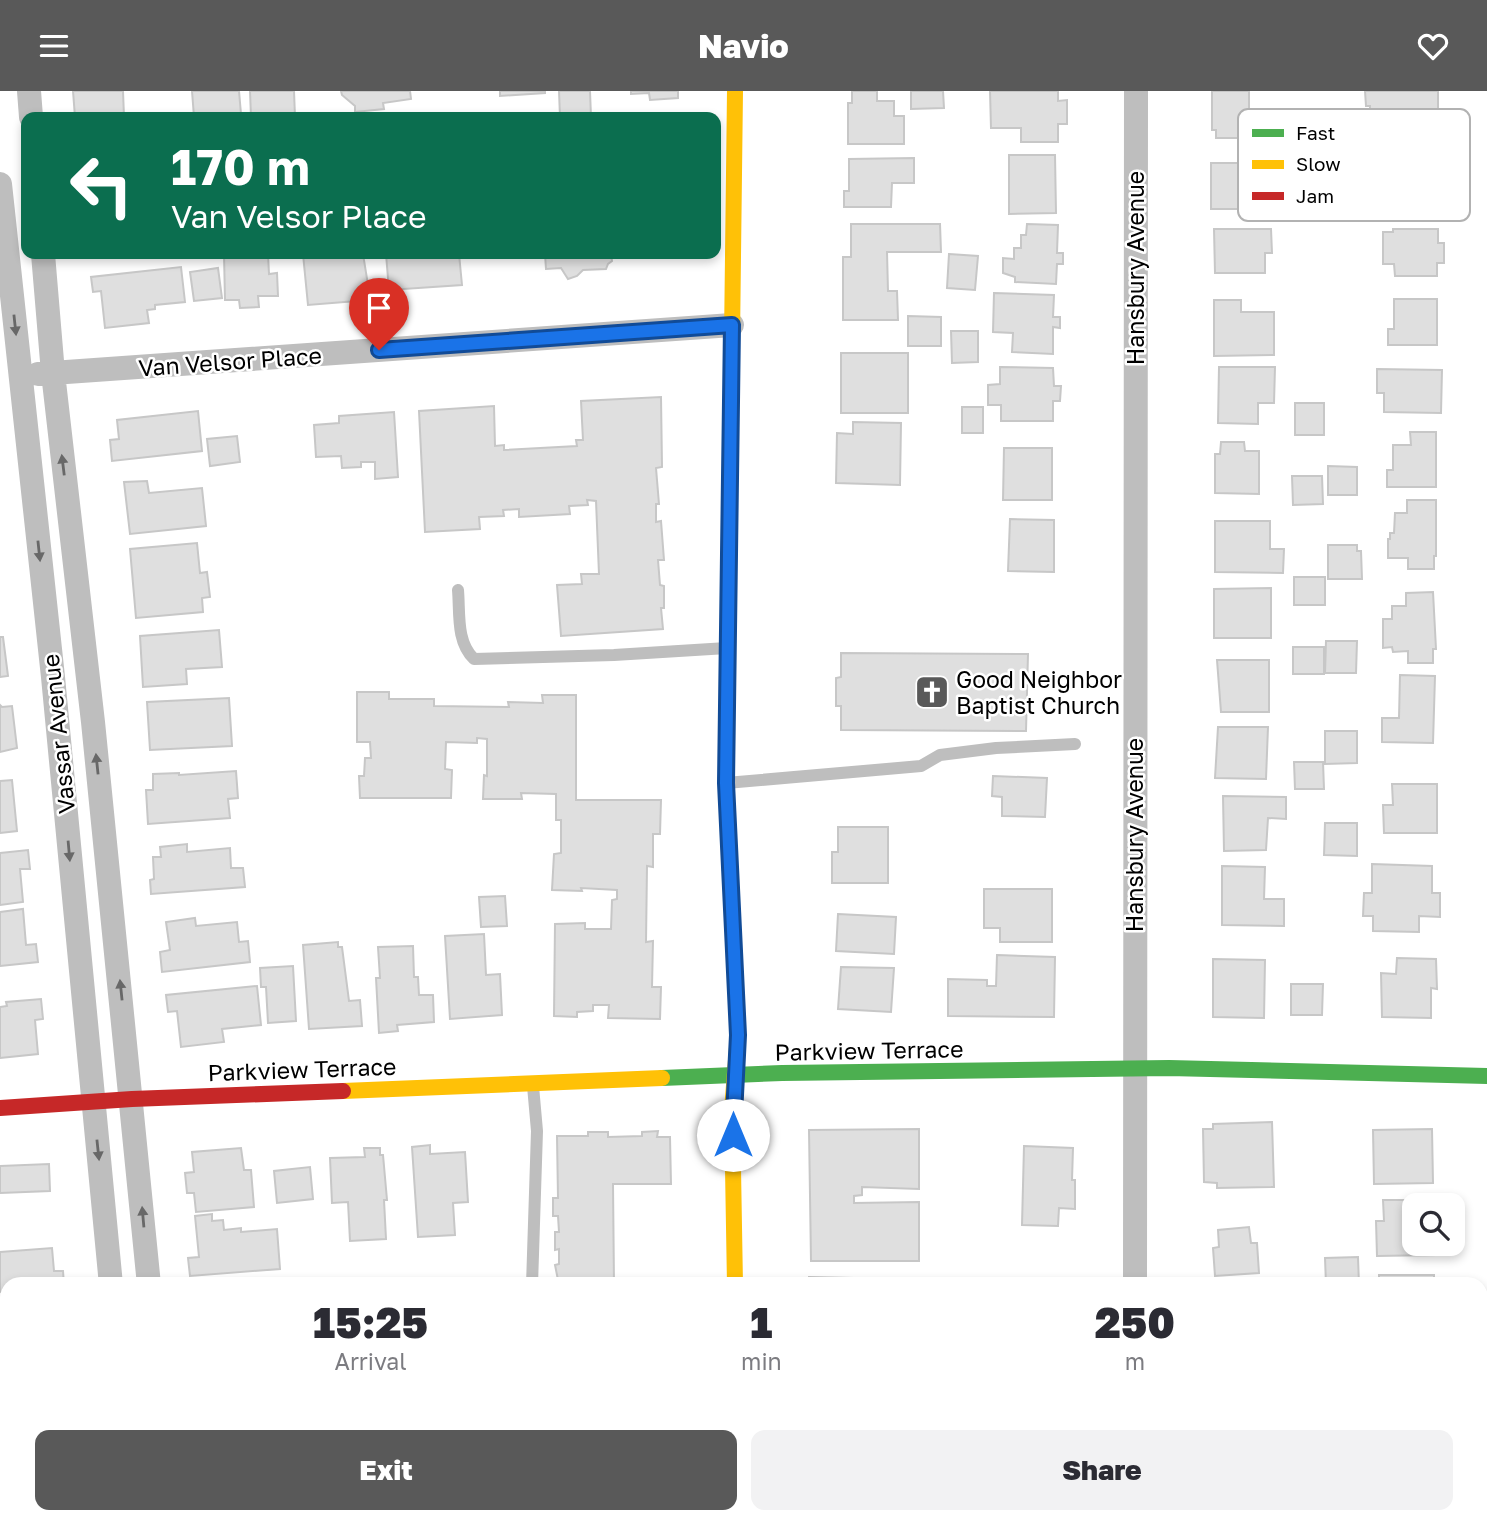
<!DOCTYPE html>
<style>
body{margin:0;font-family:"Golos Text",sans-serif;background:#f2f2f3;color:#2b2b33;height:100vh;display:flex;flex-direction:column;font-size:26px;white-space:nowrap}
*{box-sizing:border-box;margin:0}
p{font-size:23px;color:#7c7c81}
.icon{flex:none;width:38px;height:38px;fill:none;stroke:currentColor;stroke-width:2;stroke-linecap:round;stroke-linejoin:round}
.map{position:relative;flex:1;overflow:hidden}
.panel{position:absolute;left:0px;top:1186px;width:1488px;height:247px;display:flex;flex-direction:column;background:#fff;border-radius:21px 21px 0 0;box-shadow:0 4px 10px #0003}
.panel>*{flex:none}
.guide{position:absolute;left:21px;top:21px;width:700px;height:147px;border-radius:14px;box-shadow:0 4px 10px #0003;background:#0b6e4f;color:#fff;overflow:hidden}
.fabs{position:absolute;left:1402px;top:1102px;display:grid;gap:14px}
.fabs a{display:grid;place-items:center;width:63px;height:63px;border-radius:14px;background:#fff;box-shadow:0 4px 10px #0003;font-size:35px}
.pin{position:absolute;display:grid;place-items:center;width:60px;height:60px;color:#fff;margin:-72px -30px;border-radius:50% 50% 50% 0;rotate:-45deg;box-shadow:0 0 7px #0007}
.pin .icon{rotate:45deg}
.me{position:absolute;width:77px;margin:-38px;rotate:0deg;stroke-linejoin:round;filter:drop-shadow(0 0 5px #0008)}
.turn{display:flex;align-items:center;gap:24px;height:147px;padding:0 35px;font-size:32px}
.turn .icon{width:91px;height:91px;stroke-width:2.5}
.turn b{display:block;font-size:49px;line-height:60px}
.eta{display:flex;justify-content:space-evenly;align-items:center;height:119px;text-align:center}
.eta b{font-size:42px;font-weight:800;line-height:49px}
.cta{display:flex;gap:14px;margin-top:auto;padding:14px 35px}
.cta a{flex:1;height:80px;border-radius:14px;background:#595959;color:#fff;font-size:28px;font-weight:800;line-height:80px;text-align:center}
.cta a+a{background:#f2f2f3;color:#2b2b33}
header{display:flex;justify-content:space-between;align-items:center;height:91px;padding:0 35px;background:#595959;color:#fff;font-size:32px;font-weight:800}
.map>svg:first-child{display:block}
.building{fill:#dfdfdf;stroke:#c7c7c7;stroke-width:2}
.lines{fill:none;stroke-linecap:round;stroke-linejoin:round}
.lane{stroke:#bebebe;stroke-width:12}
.street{stroke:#bebebe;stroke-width:24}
.fast{stroke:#4caf50;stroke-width:16}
.slow{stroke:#ffc107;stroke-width:16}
.jam{stroke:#c62828;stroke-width:16}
.oneway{fill:#686868}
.route-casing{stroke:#114b97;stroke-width:18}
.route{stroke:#1a73e8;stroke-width:12}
.labels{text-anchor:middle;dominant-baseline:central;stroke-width:5;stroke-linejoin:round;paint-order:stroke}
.street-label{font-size:23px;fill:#000;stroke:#fff}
.poi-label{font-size:23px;fill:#000;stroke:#fff;text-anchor:start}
.key{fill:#fff;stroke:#b2b2b2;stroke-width:2}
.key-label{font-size:19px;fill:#000}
</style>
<header><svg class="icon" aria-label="menu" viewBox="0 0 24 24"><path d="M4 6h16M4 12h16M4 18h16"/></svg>Navio<svg class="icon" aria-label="heart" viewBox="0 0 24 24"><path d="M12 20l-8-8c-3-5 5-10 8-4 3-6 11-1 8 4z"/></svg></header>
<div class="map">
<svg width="1487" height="1433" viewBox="0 0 1487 1433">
<rect width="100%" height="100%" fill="#fff"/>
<path class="building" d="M73,0H123L124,26H75Z
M192,0H239L241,23L194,26Z
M250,0H294L295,26H251Z
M341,0H410L411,8L383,12L384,18L355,21V15L342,4Z
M500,0H545V2L500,5Z
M559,0H590L591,26H560Z
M631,0H678V7L650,9L649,2L631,3Z
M852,0H877V10H894V25H904V53H848V12H852Z
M911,0H943L944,17L911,18Z
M990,0H1058V10L1067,9V33H1058V51H1021V37H991Z
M1212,0H1249V38H1238V47H1216V39H1212Z
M1365,0H1438V45H1398V29L1370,30V15H1366Z
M1009,64H1055L1056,122L1009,123Z
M914,67V92H892L891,116H844V100H849V68Z
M1211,72H1250V75L1256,74V96H1251V118H1211Z
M851,133H940L941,161H887L888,200H897L898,229H843V166H851Z
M1027,133L1058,134L1057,162H1063V173H1057L1056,193L1015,191V186L1003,182V167L1014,168V157H1021V144H1026Z
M1214,138H1271L1272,162H1265V182H1215Z
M1393,138H1438V152H1444V172H1437V185H1395L1394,173H1383V141H1393Z
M224,163H268L269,183L277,182L278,205H258L259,216L240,217L239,209H225Z
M303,163H363L368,194L379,193L381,208L308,214Z
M386,163H459L462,194L389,199Z
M545,163H611L612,170L608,173L606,178L583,179L577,185L568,188L561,177L546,178Z
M949,163L978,165L975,199L947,197Z
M181,176L185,211L155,214V218L147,219L149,232L105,237L101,200L93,201L91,186Z
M218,177L222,207L194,210L190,181Z
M994,202L1054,204L1053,226H1060V237L1053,236V263L1012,261L1013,242L993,241Z
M1394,208H1437V254H1388V238H1394Z
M1214,209H1241V221H1274V264L1214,265Z
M908,225L941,226V255H908Z
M951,240H978V271L952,272Z
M841,262H908V322H841Z
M1000,276L1053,277L1054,295H1061L1060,310H1053V330H1001V314H988V294L1000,293Z
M1219,276H1275L1274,312H1258V333L1218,332Z
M1377,278L1442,279L1441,322L1384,321V302H1377Z
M661,306L662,376L656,377L659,413H656V431L661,430L664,469H658L660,494L664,495V517H661L663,538L561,545L557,494L582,493L581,483H599L596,410L587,409L588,414L569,415L570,423L519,426V418L503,419L504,425L479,426L480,438L425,441L419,320L494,315L495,355L504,354V359L577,355L576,349H583L581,310Z
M1295,312H1324V344H1295Z
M962,316H983V342H962Z
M198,320L202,360L112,370L110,349L119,348L117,329Z
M394,321L398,386L375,388V371H361V376L342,377L341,365L316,366L314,334L339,332V325Z
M853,331L901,332L900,394L836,392L837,342L853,343Z
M1410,341H1436V396H1387V379H1393V354H1411Z
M237,345L240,371L210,375L207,348Z
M1221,351H1244L1245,360H1259V403L1215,402V363H1220Z
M1004,357H1052V409H1003Z
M1328,375L1357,376V404H1328Z
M1292,385H1322L1323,413L1293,414Z
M147,390L149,402L202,397L206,435L130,443L124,391Z
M1407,409H1436V465H1434V478H1408V467H1388V448H1390V442H1394L1395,422H1407Z
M1010,428L1054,429V481L1008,480Z
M1215,430H1270V458H1284L1283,482L1215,481Z
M197,452L200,482L207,481L210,506L202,507L203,521L136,527L130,458Z
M1328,454H1357V460H1361L1362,488H1328Z
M1294,486H1325V514H1294Z
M1271,497V547H1214V498Z
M1433,501L1436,558H1433V572H1408V560L1393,561L1392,556L1383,557V528H1392V515H1406V502Z
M219,539L222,576L186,578L187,593L143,596L140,545Z
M0,546H3L8,585L0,586Z
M1326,550H1357L1356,582H1325Z
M1293,556H1324V583H1293Z
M841,562L1028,563L1026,640L841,639V615H836V587L841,586Z
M1217,569H1269V621H1221Z
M1400,584L1435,585L1433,652L1382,651V627H1399Z
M357,601H389V608H434V615L509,616L508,611L543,612L542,604H576V709H661L660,743H653V776L647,775L646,851L653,850L652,896H661L660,928L608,927L609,914H593V920L577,921V926L554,925L555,833L585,832V838H611L612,809L617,808V799L581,797L582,800L552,799L554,763L561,762V729H556V703L521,702L522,708H483L484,684L487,685V648L477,647V652L446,651L445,678L452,679L451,707H360L359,685H364L365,667H371L370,651H357Z
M229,607L232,655L150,659L147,611Z
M0,614L2,616L12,615L17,657L0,661Z
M1218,636H1268L1266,688L1215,687Z
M1325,640H1357V672L1325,673Z
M1294,671H1323L1324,698H1295Z
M236,680L238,707L228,708L230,727L148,733L146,699H153V683L179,682V684Z
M993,685L1047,687L1045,726L1002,725V706L992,705Z
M12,689L17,740L0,742V690Z
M1392,693H1437V742H1384L1383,714H1393Z
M1223,705L1286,706V728L1268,727L1266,759L1224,760Z
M1325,732H1357V765L1324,764Z
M838,736H888V792H832V761H838Z
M187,753V761L230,757L231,777H243L245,796L151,803L150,789L154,788L153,766H161L160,756Z
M28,759L30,778H20L23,811L0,814V762Z
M1372,773L1432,775V802H1440V826L1419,825V841L1373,840V825H1363L1364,802H1372Z
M1222,775L1265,776L1264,808H1284V835L1222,834Z
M984,798H1052V851H1000V837H984Z
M505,805L507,835L481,836L479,806Z
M23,818L26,854L36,853L38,871L0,875V821Z
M838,823L896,826L894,863L836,860Z
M195,827L196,835L237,831L239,851L248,850L250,871L162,881L160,861L170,859L166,831Z
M484,843L486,884L500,883L502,924L450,928L445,845Z
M338,851V856H342L349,910L360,909L362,935L309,938L303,854Z
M413,855L414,886H418L419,904H433L434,931L397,934L398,940L379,942L376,887H380L378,856Z
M997,864L1055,866L1054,926L948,925V888L987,889V895H996Z
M1397,867L1436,868L1437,898L1431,897V927L1382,926L1381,882L1396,883Z
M1213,868L1265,869L1264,927L1213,926Z
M293,875L296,930L268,932L266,896H261L260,877Z
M841,876L894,877L891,921L838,918Z
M1291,893H1323L1322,924H1291Z
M257,895L261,934L222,938L224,951L181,956L177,920L168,921L166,904Z
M41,908L43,928L35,929L38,963L0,967V916L7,915L6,911Z
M1272,1031L1274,1096L1217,1097V1092L1204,1091L1203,1038H1213V1033Z
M919,1038V1098L862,1096V1104L854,1105V1112L919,1111V1170H811L809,1039Z
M1432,1038L1433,1092L1374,1093L1373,1039Z
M658,1040L657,1046H670L671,1093H613L614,1194H559L555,1174L559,1173V1158L555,1159V1141H559L558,1125H553V1107H558L557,1045H588V1041H608V1046L642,1045V1041Z
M430,1054V1063L465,1061L468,1111L453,1112L455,1144L418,1146L412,1056Z
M1024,1055L1073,1057L1072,1089H1075V1118L1059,1117L1058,1135L1022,1134Z
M241,1057L244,1079H251L254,1116L196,1121L194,1102H187L185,1082L194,1081L192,1061Z
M364,1057H380V1064H383L387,1109H384L386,1148L350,1150L348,1111L332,1112L330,1067L365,1066Z
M49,1073L50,1100L0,1102V1075Z
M310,1076L313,1108L277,1112L274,1080Z
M1383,1109H1434V1115H1414V1153H1436V1164L1377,1165L1376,1130H1384Z
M212,1123V1130L223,1129L224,1139L241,1137V1141L277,1138L280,1178L190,1185L188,1167L199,1166L195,1125Z
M1249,1136L1251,1152H1257L1259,1182L1215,1185L1213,1157L1219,1156L1218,1139Z
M52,1157L54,1180H63L64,1194H7V1200L0,1201V1161Z
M1358,1166L1359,1194H1326L1325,1167Z
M1379,1184H1434V1194H1379Z
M809,1186L898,1188V1194H808Z
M1063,1188V1194H1005V1189Z
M7,1216V1255H6L5,1253H0V1219Z
M7,1267V1307H0V1268Z
M7,1332V1349H0V1333Z
M334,1426H389L390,1433H335Z
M407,1426H444L445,1433H408Z
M483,1426H518L519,1433H484Z
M559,1426H680V1433H559Z
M805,1426H928V1433H805Z
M1384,1426H1433V1430H1440V1433H1384Z"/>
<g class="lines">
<path class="lane" d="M458,499C460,522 456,551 474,568L614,564L727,557
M726,692L921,675L940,664L996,657L1075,653
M532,1194L537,1040L533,995
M526,1426V1433"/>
<path class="street" d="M29,0L31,26
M0,93L53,586L111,1194
M43,163L53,282L93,631L149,1194
M38,283L732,234
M1135,1194L1136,0
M135,1426L136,1433
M171,1426V1433
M1136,1426V1433"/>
<path class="fast" d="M730,781L726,692L732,248
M662,987L782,982L1169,977L1487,985
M738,1426V1433"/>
<path class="slow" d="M732,248L735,0
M730,781L738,944L732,1019L735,1194
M343,1000L662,987"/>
<path class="jam" d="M0,1017L132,1008L343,1000"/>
</g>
<defs><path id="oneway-solid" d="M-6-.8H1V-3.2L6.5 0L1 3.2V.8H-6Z" transform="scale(1.75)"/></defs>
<g class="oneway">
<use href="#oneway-solid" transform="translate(15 234) rotate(84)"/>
<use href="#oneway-solid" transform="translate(63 374) rotate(-97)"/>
<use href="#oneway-solid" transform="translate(39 460) rotate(84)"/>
<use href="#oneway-solid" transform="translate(97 673) rotate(-96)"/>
<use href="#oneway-solid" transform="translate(69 760) rotate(85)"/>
<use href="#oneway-solid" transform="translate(121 899) rotate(-96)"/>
<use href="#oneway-solid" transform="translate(98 1059) rotate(84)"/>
<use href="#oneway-solid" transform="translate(143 1126) rotate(-95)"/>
</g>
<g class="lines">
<g class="route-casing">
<path id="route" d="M379,259L732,234L726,692L738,944L733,1044"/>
</g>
<use href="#route" class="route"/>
</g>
<defs>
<g id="church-square" transform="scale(1.75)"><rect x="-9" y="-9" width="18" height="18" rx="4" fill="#595959" stroke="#fff"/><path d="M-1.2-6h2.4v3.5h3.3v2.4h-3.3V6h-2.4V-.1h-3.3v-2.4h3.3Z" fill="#fff"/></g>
</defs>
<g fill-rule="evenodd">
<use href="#church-square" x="932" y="601"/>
</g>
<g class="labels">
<g class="street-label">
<text transform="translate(1135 177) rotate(-90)">Hansbury Avenue</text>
<text transform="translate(230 270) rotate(-4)">Van Velsor Place</text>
<text transform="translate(58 643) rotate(-96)">Vassar Avenue</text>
<text transform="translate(1134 744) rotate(-90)">Hansbury Avenue</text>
<text transform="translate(869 959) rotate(-1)">Parkview Terrace</text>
<text transform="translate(302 978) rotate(-2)">Parkview Terrace</text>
</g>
<g class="poi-label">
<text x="956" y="588">Good Neighbor<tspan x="956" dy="26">Baptist Church</tspan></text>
</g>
</g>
<rect x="1238" y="18" width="232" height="112" rx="10" class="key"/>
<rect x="1252" y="38" width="32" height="8" fill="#4caf50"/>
<rect x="1252" y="69" width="32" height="9" fill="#ffc107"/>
<rect x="1252" y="101" width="32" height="8" fill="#c62828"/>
<g class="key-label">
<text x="1296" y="49">Fast</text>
<text x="1296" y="80">Slow</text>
<text x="1296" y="112">Jam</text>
</g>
</svg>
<div class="fabs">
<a><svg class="icon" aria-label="search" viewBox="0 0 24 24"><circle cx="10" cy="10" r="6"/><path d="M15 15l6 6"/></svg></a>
</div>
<div class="pin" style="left:379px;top:259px;background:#d93025"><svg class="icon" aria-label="arrive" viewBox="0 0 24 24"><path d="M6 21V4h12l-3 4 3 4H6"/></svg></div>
<svg class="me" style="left:733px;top:1044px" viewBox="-20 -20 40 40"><circle r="19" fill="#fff"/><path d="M0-13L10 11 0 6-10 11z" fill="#1a73e8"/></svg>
<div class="guide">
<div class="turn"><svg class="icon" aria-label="left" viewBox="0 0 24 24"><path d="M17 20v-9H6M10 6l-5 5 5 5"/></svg><div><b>170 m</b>Van Velsor Place</div></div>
</div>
<section class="panel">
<div class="eta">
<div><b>15:25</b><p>Arrival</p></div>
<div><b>1</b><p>min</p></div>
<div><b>250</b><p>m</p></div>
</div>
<div class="cta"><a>Exit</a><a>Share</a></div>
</section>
</div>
